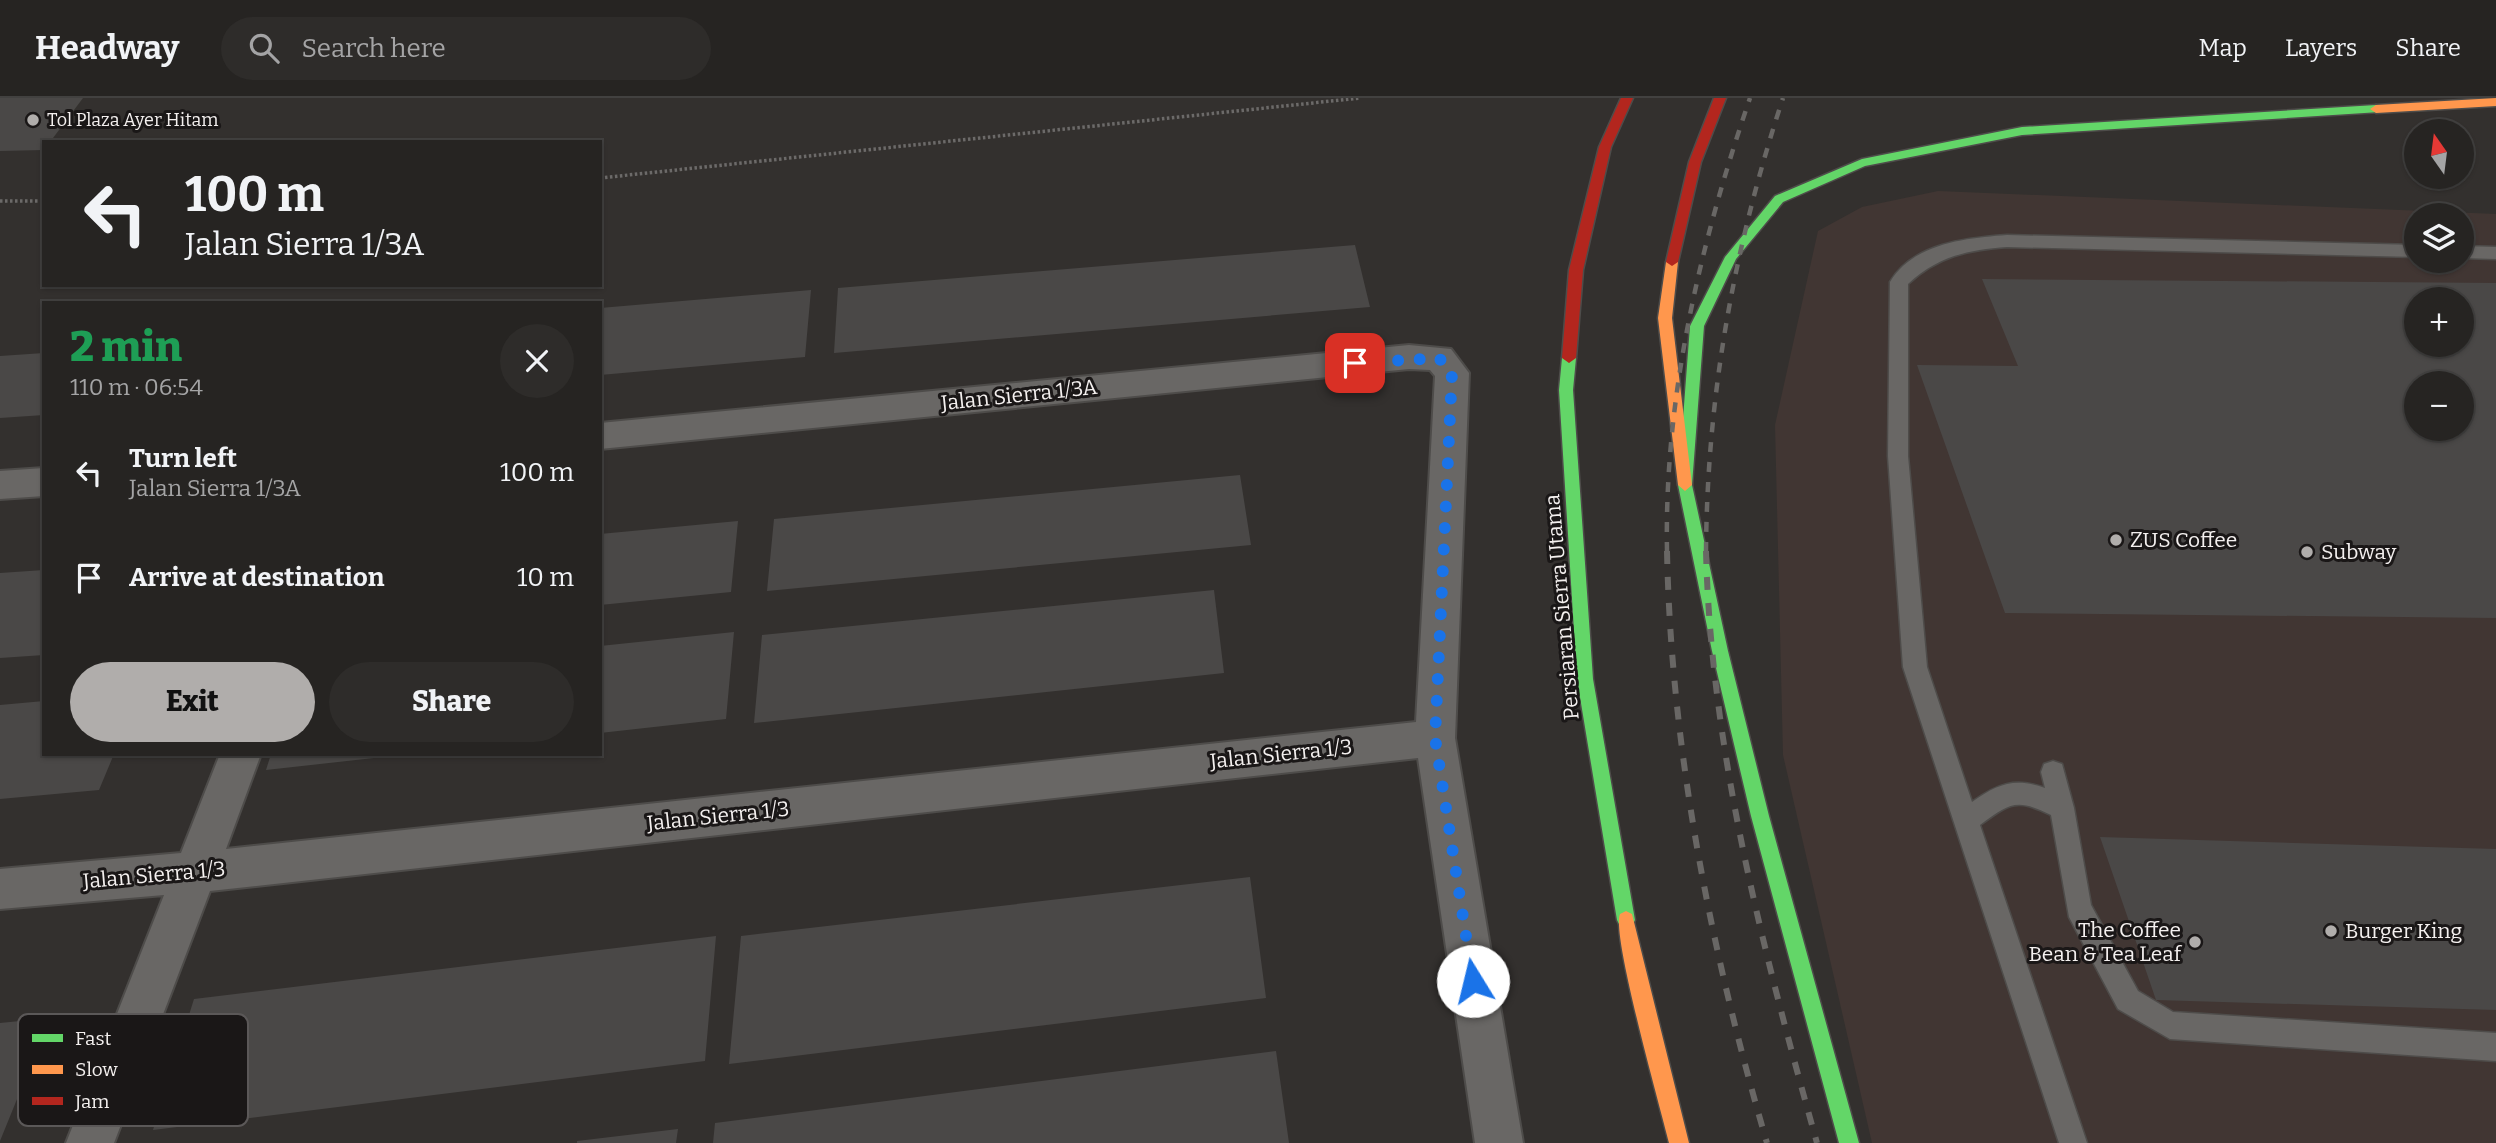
<!DOCTYPE html>
<meta charset="utf-8">
<style>
body{margin:0;font-family:Bitter,serif;background:#2e2c2a;color:#f1f3f6;height:100vh;display:flex;flex-direction:column;font-size:26px;white-space:nowrap}
*{box-sizing:border-box;margin:0}
p{font-size:23px;color:#a4a4a5}
.icon{flex:none;width:38px;height:38px;fill:none;stroke:currentColor;stroke-width:2;stroke-linecap:round;stroke-linejoin:round}
.map{position:relative;flex:1;overflow:hidden}
.drawer{position:absolute;left:42px;top:203px;width:560px;height:455px;display:flex;flex-direction:column;background:#262422;border-radius:0px;box-shadow:0 2px 5px #0004,0 0 0 2px #424140}
.drawer>*{flex:none}
.banner{position:absolute;left:42px;top:42px;width:560px;height:147px;border-radius:0px;box-shadow:0 2px 5px #0004,0 0 0 2px #424140;background:#262422;color:#f1f3f6;overflow:hidden}
.needle{width:46px;rotate:346deg}
.fabs{position:absolute;left:2404px;top:21px;display:grid;gap:14px}
.fabs a{display:grid;place-items:center;width:70px;height:70px;border-radius:50%;background:#262422;box-shadow:0 2px 5px #0004,0 0 0 2px #424140;font-size:35px}
.pin{position:absolute;display:grid;place-items:center;width:60px;height:60px;color:#fff;margin:-30px;border-radius:14px;box-shadow:0 4px 10px #0006}
.me{position:absolute;width:77px;margin:-38px;rotate:351deg;stroke-linejoin:round;filter:drop-shadow(0 0 5px #0008)}
.turn{display:flex;align-items:center;gap:24px;height:147px;padding:0 28px;font-size:32px}
.turn .icon{width:91px;height:91px;stroke-width:2.5}
.turn b{display:block;font-size:49px;line-height:60px}
.round{display:grid;place-items:center;flex:none;width:74px;height:74px;border-radius:37px;background:#2e2c2a}
.overview{display:flex;align-items:center;justify-content:space-between;height:119px;padding:0 28px}
h1{font-size:42px;font-weight:800;line-height:52px;color:#1e9e55}
.primary-button{display:flex;gap:14px;margin-top:auto;padding:14px 28px}
.primary-button a{flex:1;height:80px;border-radius:42px;background:#b0adab;color:#111;font-size:28px;font-weight:800;line-height:80px;text-align:center}
.primary-button a+a{background:#2e2c2a;color:#f1f3f6}
ul{padding:0;list-style:none}
li{display:flex;align-items:center;gap:21px;height:105px;padding:0 28px}
li div{flex:1}
li b{display:block;font-size:26px}
li em{font-style:normal}
header{display:flex;align-items:center;gap:42px;box-sizing:border-box;height:98px;padding:0 35px;background:#262422;border-bottom:2px solid #424140}
header strong{font-size:33px}
nav{display:flex;gap:38px;margin-inline-start:auto;font-size:24px}
.search{width:490px;height:63px;background:#2e2c2a;display:flex;align-items:center;gap:18px;box-sizing:border-box;padding:0 24px;border-radius:38px;color:#a4a4a5;font-size:26px}
.map>svg:first-child{display:block}
.built{fill:#413633;fill-rule:evenodd}
.building{fill:#4a4847;fill-rule:evenodd}
.lines{fill:none;stroke-linecap:round;stroke-linejoin:round}
.lane-casing{stroke:#4e4c4a;stroke-width:3}
.street-casing{stroke:#4e4c4a;stroke-width:4}
.fast-casing{stroke:#4e4c4a;stroke-width:3}
.slow-casing{stroke:#4e4c4a;stroke-width:3}
.jam-casing{stroke:#4e4c4a;stroke-width:3}
.path{stroke:#6c6a69;stroke-width:3.5;stroke-dasharray:2.5 2.5;stroke-linecap:butt}
.lane{fill:#696765;fill-rule:evenodd}
.street{fill:#696765;fill-rule:evenodd}
.fast{fill:#63d668;fill-rule:evenodd}
.slow{fill:#ff974d;fill-rule:evenodd}
.jam{fill:#b3261e;fill-rule:evenodd}
.rail-far1{stroke:#696765;stroke-width:4.5;stroke-dasharray:10 10;stroke-linecap:butt}
.rail{stroke:#696765;stroke-width:6;stroke-dasharray:13 13;stroke-linecap:butt}
.route{stroke:#1a73e8;stroke-width:12;stroke-dasharray:0 21.6}
.poi-dot{fill:#b0adab;stroke:#1a1717;stroke-width:2.5}
.labels{text-anchor:middle;dominant-baseline:central;stroke-width:6;stroke-linejoin:round;paint-order:stroke}
.far-poi-label{font-size:18px;fill:#f4f0ef;stroke:#1a1717;text-anchor:start}
.street-label{font-size:21px;fill:#f4f0ef;stroke:#1a1717}
.poi-label{font-size:21px;fill:#f4f0ef;stroke:#1a1717;text-anchor:start}
.key{fill:#1a1717;stroke:#5b5858;stroke-width:2}
.key-label{font-size:19px;fill:#f4f0ef}
</style>
<header>
<strong>Headway</strong>
<div class="search"><svg class="icon" aria-label="search" viewBox="0 0 24 24"><circle cx="10" cy="10" r="6"/><path d="M15 15l6 6"/></svg>Search here</div>
<nav><a>Map</a><a>Layers</a><a>Share</a></nav>
</header>
<div class="map">
<svg width="2496" height="1045" viewBox="0 0 2496 1045">
<rect width="100%" height="100%" fill="#33302e"/>
<path class="built" d="M1938,93L2496,116V1045H1872L1783,657L1775,327L1818,133L1862,109ZM2417,117H2462V163H2417ZM2417,201H2462V247H2417ZM2417,285H2462V331H2417Z"/>
<path class="building" d="M0,0H83L50,44H44V52L0,53Z
M1355,147L1370,209L834,255L838,190Z
M1982,181L2496,185V520L2005,515L1917,267L2018,268ZM2417,201H2462V247H2417ZM2417,285H2462V331H2417Z
M811,192L805,259L600,277V210Z
M44,255V317L0,320V258Z
M1240,377L1251,447L767,493L774,421Z
M738,423L731,494L600,507V436Z
M44,472V557L0,560V475Z
M1214,492L1224,575L754,625L762,537Z
M734,534L726,621L600,635V548Z
M44,603V656H114L99,692L0,701V607Z
M271,656H392V658L266,672Z
M2100,739L2496,751V912L2156,902Z
M1250,779L1266,900L729,966L741,838Z
M716,838L705,963L153,1032L194,901Z
M50,920L0,1043V925Z
M1276,953L1289,1045H713L715,1025Z
M678,1031L676,1045H577V1043Z"/>
<g class="lines">
<g class="lane-casing">
<path id="lane" d="M2007,137L2417,147V159L2007,149C1968,152 1938,158 1908,186V358L1927,569L1972,704C1997,686 2015,679 2045,690L2041,674L2044,666L2053,663L2062,666L2074,710L2091,807L2138,893L2173,914L2496,935V963L2170,941L2118,911L2069,819L2051,717C2016,700 2010,705 1980,727L2087,1045H2059L1903,569L1888,358L1890,184C1913,145 1967,140 2007,137Z
M2462,148L2496,149V161L2462,160Z"/>
</g>
<g class="street-casing">
<path id="street" d="M1409,247L1451,251L1469,275L1455,640L1523,1045H1475L1418,660L210,793L114,1045H66L164,797L0,811V771L181,755L220,656H261L226,751L1416,624L1435,278L1430,272L1409,271L600,351V325Z
M44,370V398L0,401V373Z"/>
</g>
<g class="fast-casing">
<path id="fast" d="M2376,7L2382,11L2380,14L2022,37L1865,68L1783,104L1736,161L1704,228L1692,387L1728,553L1769,718L1859,1045H1839L1751,718L1712,553L1678,387L1690,228L1725,159L1775,98L1862,61L2022,29Z
M1569,255L1576,260L1573,292L1593,581L1635,822L1632,828L1626,831L1620,828L1617,822L1577,581L1559,292L1562,260Z"/>
</g>
<g class="slow-casing">
<path id="slow" d="M2496,0V8L2376,15L2370,11L2376,7Z
M1672,160L1678,164L1672,220L1692,387L1685,393L1678,387L1658,220L1666,164Z
M1626,813L1632,816L1689,1045H1669C1661,1012 1611,836 1620,816Z"/>
</g>
<g class="jam-casing">
<path id="jam" d="M1621,0H1633L1611,49L1583,172L1576,260L1569,265L1562,260L1569,172L1599,49Z
M1714,0H1726L1701,64L1678,164L1672,168L1666,164L1689,64Z"/>
</g>
<path class="path" d="M600,80L1360,0
M0,103H44"/>
<use href="#lane" class="lane"/>
<use href="#street" class="street"/>
<use href="#fast" class="fast"/>
<use href="#slow" class="slow"/>
<use href="#jam" class="jam"/>
<path class="rail-far1" d="M1667,454C1664,299 1700,146 1750,0
M1706,454C1707,297 1734,149 1783,0"/>
<path class="rail" d="M1667,453C1671,652 1711,854 1767,1045
M1706,453C1711,654 1763,852 1817,1045"/>
</g>
<g class="lines">
<path class="route" d="M1355,265L1439,260L1452,275L1435,640L1473,883"/>
</g>
<g class="poi-dot">
<circle cx="33" cy="22" r="7"/>
<circle cx="2116" cy="442" r="7"/>
<circle cx="2307" cy="454" r="7"/>
<circle cx="2331" cy="833" r="7"/>
<circle cx="2195" cy="844" r="7"/>
</g>
<g class="labels">
<g class="far-poi-label">
<text x="47" y="22">Tol Plaza Ayer Hitam</text>
</g>
<g class="street-label">
<text transform="translate(1019 297) rotate(-6)">Jalan Sierra 1/3A</text>
<text transform="translate(1562 509) rotate(-95)">Persiaran Sierra Utama</text>
<text transform="translate(1281 656) rotate(-6)">Jalan Sierra 1/3</text>
<text transform="translate(718 718) rotate(-6)">Jalan Sierra 1/3</text>
<text transform="translate(154 777) rotate(-5)">Jalan Sierra 1/3</text>
</g>
<g class="poi-label">
<text x="2130" y="442">ZUS Coffee</text>
<text x="2321" y="454">Subway</text>
<text x="2181" y="832" text-anchor="end">The Coffee<tspan x="2181" dy="24">Bean &amp; Tea Leaf</tspan></text>
<text x="2345" y="833">Burger King</text>
</g>
</g>
<rect x="18" y="916" width="230" height="112" rx="10" class="key"/>
<rect x="32" y="936" width="31" height="8" fill="#63d668"/>
<rect x="32" y="967" width="31" height="9" fill="#ff974d"/>
<rect x="32" y="999" width="31" height="8" fill="#b3261e"/>
<g class="key-label">
<text x="75" y="947">Fast</text>
<text x="75" y="978">Slow</text>
<text x="75" y="1010">Jam</text>
</g>
</svg>
<div class="fabs">
<a><svg class="needle" viewBox="-14 -14 28 28"><path d="M0-13l5 13h-10z" fill="#e53935"/><path d="M0 13l5-13h-10z" fill="#a4a4a5"/></svg></a>
<a><svg class="icon" aria-label="layers" viewBox="0 0 24 24"><path d="M12 4l9 5-9 5-9-5zM3 14l9 5 9-5"/></svg></a>
<a>+</a>
<a>−</a>
</div>
<div class="pin" style="left:1355px;top:265px;background:#d93025"><svg class="icon" aria-label="arrive" viewBox="0 0 24 24"><path d="M6 21V4h12l-3 4 3 4H6"/></svg></div>
<svg class="me" style="left:1473px;top:883px" viewBox="-20 -20 40 40"><circle r="19" fill="#fff"/><path d="M0-13L10 11 0 6-10 11z" fill="#1a73e8"/></svg>
<div class="banner">
<div class="turn"><svg class="icon" aria-label="left" viewBox="0 0 24 24"><path d="M17 20v-9H6M10 6l-5 5 5 5"/></svg><div><b>100 m</b>Jalan Sierra 1/3A</div></div>
</div>
<section class="drawer">
<div class="overview"><div><h1>2 min</h1><p>110 m · 06:54</p></div><a class="round"><svg class="icon" aria-label="close" viewBox="0 0 24 24"><path d="M6 6l12 12M18 6L6 18"/></svg></a></div>
<ul>
<li><svg class="icon" aria-label="left" viewBox="0 0 24 24"><path d="M17 20v-9H6M10 6l-5 5 5 5"/></svg><div><b>Turn left</b><p>Jalan Sierra 1/3A</p></div><em>100 m</em></li>
<li><svg class="icon" aria-label="arrive" viewBox="0 0 24 24"><path d="M6 21V4h12l-3 4 3 4H6"/></svg><div><b>Arrive at destination</b></div><em>10 m</em></li>
</ul>
<div class="primary-button"><a>Exit</a><a>Share</a></div>
</section>
</div>
